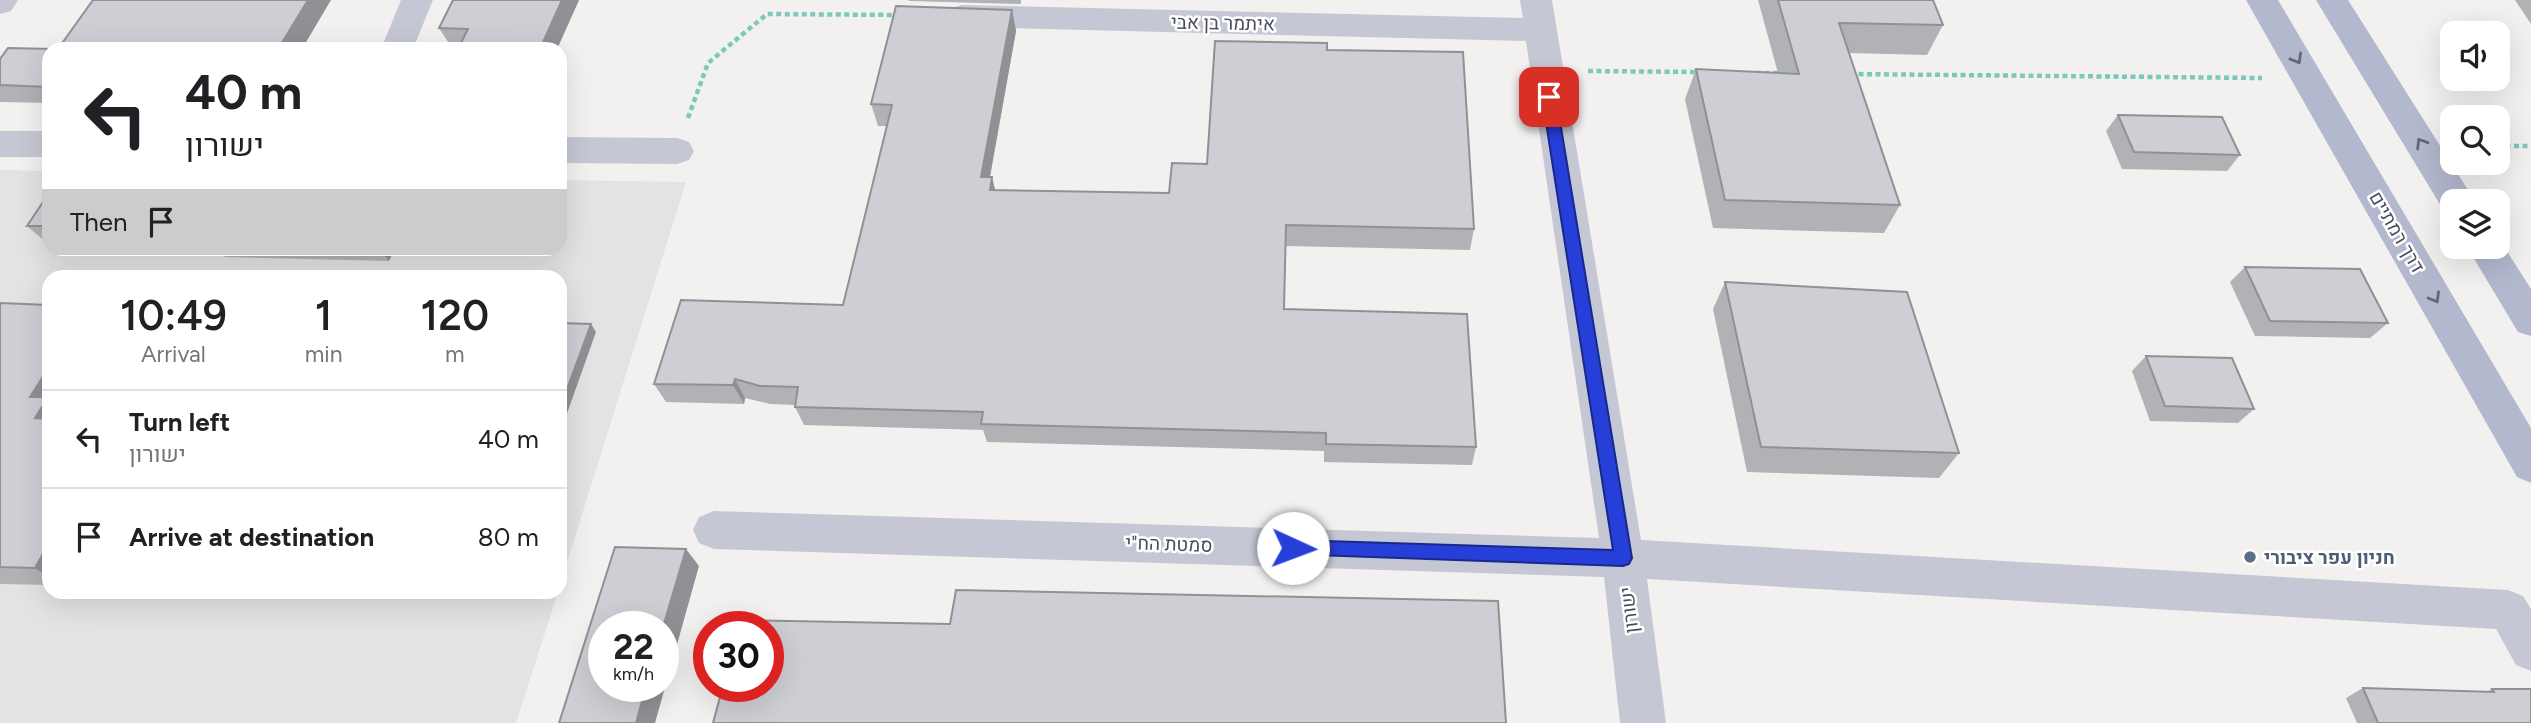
<!DOCTYPE html>
<meta charset="utf-8">
<style>
body{margin:0;font-family:Figtree,Heebo,sans-serif;background:#f6f6f6;color:#202124;height:100vh;display:flex;flex-direction:column;font-size:26px;white-space:nowrap}
*{box-sizing:border-box;margin:0}
p{font-size:23px;color:#757577}
.icon{flex:none;width:38px;height:38px;fill:none;stroke:currentColor;stroke-width:2;stroke-linecap:round;stroke-linejoin:round}
.map{position:relative;flex:1;overflow:hidden}
.sheet{position:absolute;left:42px;top:270px;width:525px;height:329px;display:flex;flex-direction:column;background:#fff;border-radius:21px;box-shadow:0 7px 28px #0002}
.sheet>*{flex:none}
.hud{position:absolute;left:42px;top:42px;width:525px;height:214px;border-radius:21px;box-shadow:0 7px 28px #0002;background:#fff;color:#202124;overflow:hidden}
.buttons{position:absolute;left:2440px;top:21px;display:grid;gap:14px}
.buttons a{display:grid;place-items:center;width:70px;height:70px;border-radius:14px;background:#fff;box-shadow:0 7px 28px #0002;font-size:35px}
.speed{position:absolute;left:588px;top:611px;display:flex;gap:14px;font-size:35px;font-weight:700;text-align:center}
.speed>*{display:grid;place-content:center;width:91px;height:91px;border-radius:50%;background:#fff;box-shadow:0 7px 28px #0002;line-height:1}
.speed small{font-size:18px;font-weight:400}
.speed .limit{border:10px solid #d22;background:#fff;color:#111}
.pin{position:absolute;display:grid;place-items:center;width:60px;height:60px;color:#fff;margin:-30px;border-radius:14px;box-shadow:0 4px 10px #0006}
.me{position:absolute;width:77px;margin:-38px;rotate:92deg;stroke-linejoin:round;filter:drop-shadow(0 0 5px #0008)}
.turn{display:flex;align-items:center;gap:24px;height:147px;padding:0 28px;font-size:32px}
.turn .icon{width:91px;height:91px;stroke-width:2.5}
.turn b{display:block;font-size:49px;line-height:60px}
.then{display:flex;align-items:center;height:66px;padding:0 28px;background:#0003;gap:14px;font-size:26px}
.eta{display:flex;justify-content:space-evenly;align-items:center;height:119px;text-align:center}
.eta b{font-size:42px;font-weight:600;line-height:49px}
ul{padding:0;list-style:none}
li{display:flex;align-items:center;gap:21px;height:98px;padding:0 28px;border-top:2px solid #e0e0e0}
li div{flex:1}
li b{display:block;font-size:26px}
li em{font-style:normal}
.map>svg:first-child{display:block}
.education{fill:#e4e2e2}
.lines{fill:none;stroke-linecap:round;stroke-linejoin:round}
.path{stroke:#7cc9b9;stroke-width:4.5;stroke-dasharray:5 3.5;stroke-linecap:butt}
.minor{fill:#c5c8d4;fill-rule:evenodd}
.major{fill:#b2b8cd;fill-rule:evenodd}
.wall{fill:#b1b2b6}
.shaded-wall{fill:#909194}
.building{fill:#cecfd4;stroke:#909194;stroke-width:2}
.oneway{stroke:#636879}
.route{fill:#253fd8;stroke:#18298c;stroke-width:2}
.service-dot{fill:#5c6f8a;stroke:#fff;stroke-width:2.5}
.labels{text-anchor:middle;dominant-baseline:central;stroke-width:5;stroke-linejoin:round;paint-order:stroke}
.street-label{font-size:19px;fill:#494e5d;stroke:#fff}
.service-label{font-size:19px;font-weight:bold;fill:#4e5e75;stroke:#fff;text-anchor:start}
</style>
<div class="map">
<svg width="2531" height="723" viewBox="0 0 2531 723">
<rect width="100%" height="100%" fill="#f3f1f0"/>
<path class="education" d="M0,170L49,171V248H560V180L686,182L560,585V276H49V592H558L516,723H0Z"/>
<g class="lines">
<path class="path" d="M1588,71L1698,72
M1756,73H1782
M1850,74L2262,78
M688,118L708,63L767,14L900,15
M2497,146H2531"/>
<path class="minor" d="M0,0H18L11,11L0,14Z
M401,0H433L413,49H381Z
M1520,0H1552L1641,540L2508,590L2523,596L2531,609V671L2516,665L2496,629L1647,579L1666,723H1620L1604,577L714,549L699,543L693,530L699,517L714,511L1599,538L1526,41L962,27L951,24L946,16L951,8L962,5L1523,18Z
M0,131H49V157H0Z
M560,137L677,138L689,142L694,151L689,160L677,164L560,163Z"/>
<path class="major" d="M2246,0H2278L2531,428V483L2517,477Z
M2316,0H2348L2475,201H2452V213L2444,211Z
M2498,237L2531,289V336L2518,332L2467,247H2497Z"/>
</g>
<path class="wall" d="M453,0H579L557,49H458L460,46L450,45L439,28Z
M908,0H1021V4L909,1Z
M1758,0H1933L1943,25L1927,55L1849,53L1900,205L1884,233L1713,228L1685,99L1696,69L1778,73Z
M2515,0H2531V24Z
M1012,10L1016,31L990,177H992L995,190L1169,193L1207,164L1327,50L1474,229L1470,250L1286,246L1284,309L1476,447L1472,465L1324,462V451L987,442L983,430L804,425L795,407V405L770,404L745,398L744,404L666,402L654,384L843,305L887,126H878L871,104Z
M49,49V103L0,102V59Z
M2118,115L2240,155L2227,171L2122,169L2106,131Z
M49,193V245L27,226Z
M124,248H395L389,261L225,257L219,251Z
M2245,267L2388,323L2370,338L2255,336L2230,282Z
M1725,282L1959,453L1939,478L1747,472L1713,309Z
M0,303L49,305V585L0,584Z
M2146,356L2254,409L2238,423L2150,421L2132,371Z
M2363,688L2486,692L2492,689L2531,723H2357L2346,698Z"/>
<path class="shaded-wall" d="M308,0H331L302,49H283L280,46Z
M562,0H579L557,49H540Z
M1012,10L1016,31L986,198L981,177Z
M992,177L997,198L990,190Z
M379,248H395L389,261Z
M591,324L596,332L560,433V408Z
M49,367V429L35,418L30,397Z
M735,379L745,398L744,404L733,385Z
M49,543V577L35,568Z
M686,549L699,566L655,723H636L646,686H663V627Z"/>
<path class="building" d="M93,0H308L280,46H290L289,49H58Z
M453,0H562L540,49H458L468,29L439,28Z
M1778,0H1933L1943,25L1839,23L1900,205L1725,200L1696,69L1799,74Z
M896,6L1012,10L981,177H992L990,190L1169,193L1172,163L1207,164L1215,41L1327,43V50L1463,52L1474,229L1286,225L1284,309L1467,314L1476,447L1326,444V433L981,424L983,412L795,407L798,387L760,386L735,379L733,385L654,384L681,300L843,305L892,105L871,104Z
M8,48L54,49H49V87L0,85V59Z
M2118,115L2222,117L2240,155L2134,152Z
M49,193V226H27Z
M2245,267L2360,269L2388,323L2270,321Z
M1725,282L1907,292L1959,453L1761,447Z
M0,303L49,305V367L30,397H48L35,418L49,419V543L35,568L0,567Z
M560,323L591,324L560,408Z
M2146,356L2232,358L2254,409L2165,406Z
M615,547L686,549L663,627L604,626V686H646L636,723H559Z
M956,590L1498,601L1506,723H713L723,686H768V626H738L740,620L950,624Z
M2363,688L2494,692L2492,689H2531V723H2378Z"/>
<defs><path id="oneway-chevron" d="M-2-3.5L2.5 0L-2 3.5" fill="none" stroke-width="1.6" stroke-linecap="round" stroke-linejoin="round" transform="scale(1.75)"/></defs>
<g class="oneway">
<use href="#oneway-chevron" transform="translate(2297 59) rotate(60)"/>
<use href="#oneway-chevron" transform="translate(2421 143) rotate(-122)"/>
<use href="#oneway-chevron" transform="translate(2435 298) rotate(60)"/>
</g>
<path class="route" d="M1549,92L1556,97L1632,558L1629,564L1623,566L1287,554L1284,548L1287,543L1293,540L1613,550L1542,97Z"/>
<circle class="service-dot" cx="2250" cy="557" r="7"/>
<g class="labels">
<g class="street-label">
<text transform="translate(1223 23) rotate(1)">איתמר בן אבי</text>
<text transform="translate(2397 232) rotate(60)">דרך רמתיים</text>
<text transform="translate(1169 544) rotate(2)">סמטת הח"י</text>
<text transform="translate(1629 610) rotate(-97)">ישורון</text>
</g>
<g class="service-label">
<text x="2264" y="557">חניון עפר ציבורי</text>
</g>
</g>
</svg>
<div class="buttons">
<a><svg class="icon" aria-label="sound" viewBox="0 0 24 24"><path d="M4 9h4l5-4v14l-5-4H4zM17 9q2 3 0 6"/></svg></a>
<a><svg class="icon" aria-label="search" viewBox="0 0 24 24"><circle cx="10" cy="10" r="6"/><path d="M15 15l6 6"/></svg></a>
<a><svg class="icon" aria-label="layers" viewBox="0 0 24 24"><path d="M12 4l9 5-9 5-9-5zM3 14l9 5 9-5"/></svg></a>
</div>
<div class="speed"><div>22<small>km/h</small></div><div class="limit">30</div></div>
<div class="pin" style="left:1549px;top:97px;background:#d93025"><svg class="icon" aria-label="arrive" viewBox="0 0 24 24"><path d="M6 21V4h12l-3 4 3 4H6"/></svg></div>
<svg class="me" style="left:1293px;top:548px" viewBox="-20 -20 40 40"><circle r="19" fill="#fff"/><path d="M0-13L10 11 0 6-10 11z" fill="#253fd8"/></svg>
<div class="hud">
<div class="turn"><svg class="icon" aria-label="left" viewBox="0 0 24 24"><path d="M17 20v-9H6M10 6l-5 5 5 5"/></svg><div><b>40 m</b>ישורון</div></div>
<div class="then">Then<svg class="icon" aria-label="arrive" viewBox="0 0 24 24"><path d="M6 21V4h12l-3 4 3 4H6"/></svg></div>
</div>
<section class="sheet">
<div class="eta">
<div><b>10:49</b><p>Arrival</p></div>
<div><b>1</b><p>min</p></div>
<div><b>120</b><p>m</p></div>
</div>
<ul>
<li><svg class="icon" aria-label="left" viewBox="0 0 24 24"><path d="M17 20v-9H6M10 6l-5 5 5 5"/></svg><div><b>Turn left</b><p>ישורון</p></div><em>40 m</em></li>
<li><svg class="icon" aria-label="arrive" viewBox="0 0 24 24"><path d="M6 21V4h12l-3 4 3 4H6"/></svg><div><b>Arrive at destination</b></div><em>80 m</em></li>
</ul>
</section>
</div>
